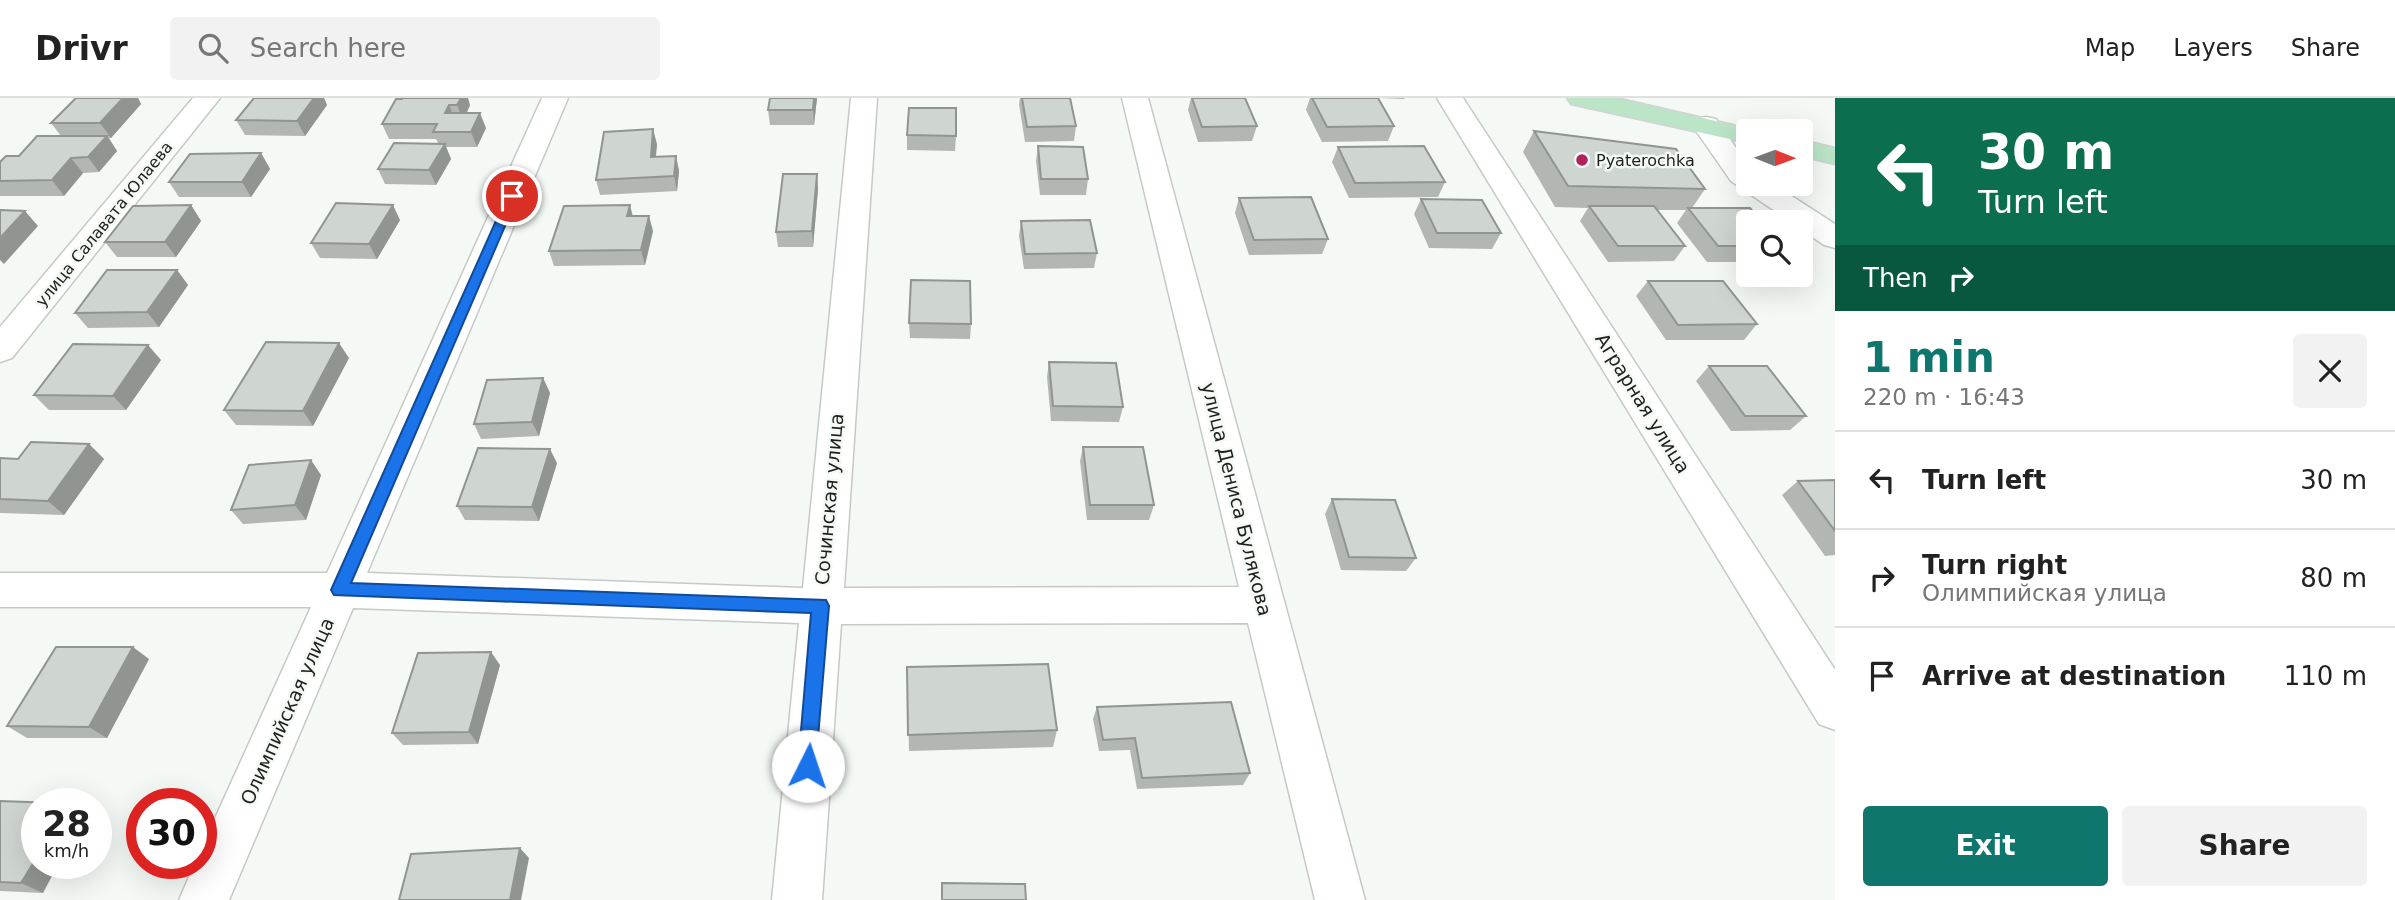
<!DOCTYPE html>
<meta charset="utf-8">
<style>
body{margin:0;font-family:"DejaVu Sans",sans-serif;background:#f2f2f2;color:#222;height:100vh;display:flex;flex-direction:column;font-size:26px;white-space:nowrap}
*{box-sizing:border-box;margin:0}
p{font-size:23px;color:#767676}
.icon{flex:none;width:38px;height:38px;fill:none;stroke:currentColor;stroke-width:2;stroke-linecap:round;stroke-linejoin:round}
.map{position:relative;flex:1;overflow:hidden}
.sheet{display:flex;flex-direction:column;background:#fff;width:560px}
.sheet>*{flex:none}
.top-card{background:#0b6e4f;color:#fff;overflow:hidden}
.needle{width:46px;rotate:91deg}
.controls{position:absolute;left:1736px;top:21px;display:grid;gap:14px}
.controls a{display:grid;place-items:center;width:77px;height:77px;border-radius:7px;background:#fff;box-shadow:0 7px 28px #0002;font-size:35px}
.speed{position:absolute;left:21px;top:690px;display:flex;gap:14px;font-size:35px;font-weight:700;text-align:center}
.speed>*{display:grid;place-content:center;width:91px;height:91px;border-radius:50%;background:#fff;box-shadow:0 7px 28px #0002;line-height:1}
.speed small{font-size:18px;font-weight:400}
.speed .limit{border:10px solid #d22;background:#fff;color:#111}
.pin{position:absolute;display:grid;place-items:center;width:60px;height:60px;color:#fff;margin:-30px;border:4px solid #fff;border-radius:50%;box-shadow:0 2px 7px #0007}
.me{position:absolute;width:77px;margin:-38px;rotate:4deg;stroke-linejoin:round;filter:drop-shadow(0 0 5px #0008)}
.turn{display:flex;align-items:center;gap:24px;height:147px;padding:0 28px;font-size:32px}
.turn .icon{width:91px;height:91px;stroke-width:2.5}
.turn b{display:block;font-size:49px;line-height:60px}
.then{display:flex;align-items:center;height:66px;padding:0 28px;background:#0003;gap:14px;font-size:26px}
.round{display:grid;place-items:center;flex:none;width:74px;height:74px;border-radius:7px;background:#f2f2f2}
.headline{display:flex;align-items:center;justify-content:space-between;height:119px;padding:0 28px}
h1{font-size:42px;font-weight:800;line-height:52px;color:#0f766e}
.primary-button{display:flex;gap:14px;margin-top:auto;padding:14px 28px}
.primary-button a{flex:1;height:80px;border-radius:7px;background:#0f766e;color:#fff;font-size:28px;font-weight:800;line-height:80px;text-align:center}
.primary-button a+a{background:#f2f2f2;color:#222}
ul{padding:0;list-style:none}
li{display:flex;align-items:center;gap:21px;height:98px;padding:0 28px;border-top:2px solid #e0e0e0}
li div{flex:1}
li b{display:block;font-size:26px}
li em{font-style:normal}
header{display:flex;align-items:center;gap:42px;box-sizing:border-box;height:98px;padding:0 35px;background:#fff;border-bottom:2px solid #e0e0e0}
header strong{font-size:33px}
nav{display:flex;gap:38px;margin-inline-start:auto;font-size:24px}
.search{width:490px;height:63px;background:#f2f2f2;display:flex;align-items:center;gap:18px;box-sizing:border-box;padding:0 24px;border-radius:7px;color:#767676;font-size:26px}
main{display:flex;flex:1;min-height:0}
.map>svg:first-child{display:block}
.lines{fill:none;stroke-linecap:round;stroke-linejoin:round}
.minor-casing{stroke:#c5cac6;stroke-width:3}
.major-casing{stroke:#d2d2d2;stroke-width:3}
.minor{fill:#fff;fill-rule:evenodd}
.major{fill:#bce5c7;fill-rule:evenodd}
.wall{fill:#b2b7b4}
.shaded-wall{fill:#919592}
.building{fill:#cfd5d1;stroke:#919592;stroke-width:2}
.route{fill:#1a73e8;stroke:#114b97;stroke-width:2}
.poi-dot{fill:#af225d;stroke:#f4f9f5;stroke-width:2.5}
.labels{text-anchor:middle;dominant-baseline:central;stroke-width:5;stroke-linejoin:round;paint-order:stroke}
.far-poi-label{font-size:16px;fill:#1e201e;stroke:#f4f9f5;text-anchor:start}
.far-street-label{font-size:16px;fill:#1e201e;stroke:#f4f9f5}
.street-label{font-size:19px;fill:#1e201e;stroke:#f4f9f5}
</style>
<header>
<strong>Drivr</strong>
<div class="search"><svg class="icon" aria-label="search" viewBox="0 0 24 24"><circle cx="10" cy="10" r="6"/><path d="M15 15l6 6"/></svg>Search here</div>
<nav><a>Map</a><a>Layers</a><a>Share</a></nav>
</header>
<main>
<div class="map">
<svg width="1835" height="802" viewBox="0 0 1835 802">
<rect width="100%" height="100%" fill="#f4f9f5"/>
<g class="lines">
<g class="minor-casing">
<path id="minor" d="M193,0H220L12,260L0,264V229Z
M542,0H568L367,475L803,490L851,0H877L844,490L1239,489L1122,0H1148L1365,802H1315L1248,525L841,526L822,802H772L799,525L353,510L229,802H179L195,765H201V751L311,509H0V475H327Z
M1437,0H1463L1835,572V632L1819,626Z
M1706,19L1716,21L1748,67V86H1773L1835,126V150L1824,147L1801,131V124H1791L1731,83L1692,27L1696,21Z"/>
</g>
<g class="major-casing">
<path id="major" d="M1567,0H1616L1759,33H1748V45L1571,6Z
M1801,42L1835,50V66L1801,58Z"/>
</g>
<use href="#minor" class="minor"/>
<use href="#major" class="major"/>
</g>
<path class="wall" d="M76,0H138L141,6L111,40H109L117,53L99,74L83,75L64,98H0V64L19,58L61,38L51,25Z
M254,0H324L327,7L305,38L245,37L236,22Z
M817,0L814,27H770L768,12Z
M1020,0H1070L1076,28L1074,43L1025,44L1019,6Z
M1191,0H1245L1257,28L1252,43L1198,44L1188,12Z
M1310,0H1378L1394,28L1388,43L1322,44L1306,12Z
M1380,0H1405L1404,1Z
M396,1L470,7L467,15L486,30L477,49H446L451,61L436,87L385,86L378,71L438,45L436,41H389L382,26Z
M1534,33L1705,91L1692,110L1748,124V164H1707L1677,125L1686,112H1657L1685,148L1674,163L1608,164L1580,123L1588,110L1555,109L1523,54Z
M907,37L956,38L955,53L907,52Z
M657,46L656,59L676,58L679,73L677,93L600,97L596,82Z
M1038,48L1088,81L1086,97H1040L1036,63Z
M1338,49L1445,84L1438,99L1349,100L1332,64Z
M261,55L270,71L251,99H179L169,84Z
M817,76L818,91L813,149H778L776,134Z
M1239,100L1328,141L1322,156L1249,157L1235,115Z
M1421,101L1501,135L1492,151L1429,150L1414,116Z
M191,107L201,123L176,159H117L105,144Z
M400,122L377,161L320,160L311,145Z
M1021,123L1097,155L1094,170L1024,171L1019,138Z
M653,133L645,167L554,168L549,153Z
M177,172L188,187L159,229L88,230L75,215Z
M1648,183L1757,226L1744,242H1666L1636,198Z
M909,225L971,226L970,241L910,240Z
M349,260L313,328L236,327L224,312Z
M161,262L126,312H49L34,297Z
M1049,264L1123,309L1119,324L1051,323L1047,279Z
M1709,268L1806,318L1790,332L1731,333L1696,283Z
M543,280L550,295L539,338L481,341L474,326Z
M89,346L104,361L64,417L0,415V360L18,361Z
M1083,349L1154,407L1149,422H1087L1080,363Z
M557,365L539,423L465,422L457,408Z
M321,377L306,422L243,426L231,412Z
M1835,382V457L1825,458L1782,397L1798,383Z
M1332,401L1416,460L1406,473L1341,472L1325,416Z
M149,561L107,640H27L7,628Z
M500,567L478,646L403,647L392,635Z
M907,569L1057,632L1053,649L909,653Z
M1097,609L1250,675L1243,687L1137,691L1130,652L1099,653L1093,621Z
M0,703L43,795L0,793Z"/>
<path class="shaded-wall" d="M123,0H138L141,6L111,40L100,25Z
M314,0H324L327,7L305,38L297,23Z
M461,0H468L470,7L463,22L457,7Z
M814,0H817L814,27L813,12Z
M449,7L455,22L445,15Z
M480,15L486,30L477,49L471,34Z
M653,31L657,46L654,74L651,59Z
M107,38L117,53L99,74L88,59Z
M445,46L451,61L436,87L429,72Z
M261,55L270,71L251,99L242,84Z
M676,58L679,73L677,93L674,78Z
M71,60L83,75L64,98L52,82Z
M817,76L818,91L813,149L812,133Z
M191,107L201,123L176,159L165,144Z
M393,107L400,122L377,161L369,146Z
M630,107L634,123L627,118Z
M25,113L38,128L4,166L0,162V140Z
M649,118L653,133L645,167L641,152Z
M177,172L188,187L159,229L147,214Z
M339,245L349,260L313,328L303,313Z
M148,247L161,262L126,312L113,298Z
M543,280L550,295L539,338L532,324Z
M89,346L104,361L64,417L48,403Z
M550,351L557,365L539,423L532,409Z
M311,362L321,377L306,422L295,407Z
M133,549L149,561L107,640L89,629Z
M491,554L500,567L478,646L469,634Z
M520,750L529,760L521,802H510Z
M37,759V765H59L43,795L21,785Z"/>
<path class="building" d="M76,0H123L100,25H51Z
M254,0H314L297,23L236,22Z
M403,0H461L457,7H449L445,15H480L471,34H433L437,26H382L396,1H402Z
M770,0H814L813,12H768Z
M1022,0H1070L1076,28L1027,29Z
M1192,0H1245L1257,28L1202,29Z
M1312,0H1378L1394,28L1327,29Z
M909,10H956V38L907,37Z
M653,31L651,59L676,58L674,78L596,82L604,34Z
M1534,33L1676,51L1705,91L1568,88Z
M37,38H107L88,59L71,60L52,82L0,83V64L6,58H19Z
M394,45L445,46L429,72L378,71Z
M1038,48L1083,49L1088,81H1041Z
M1424,48L1445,84L1355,85L1338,49Z
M261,55L242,84H169L190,56Z
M783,76H817L812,133L776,134Z
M1311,99L1328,141L1254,142L1239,100Z
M1421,101L1482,102L1501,135H1437Z
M336,105L393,107L369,146L311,145Z
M191,107L165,144H105L133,108Z
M630,107L627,118H649L641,152L549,153L564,108Z
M1589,108H1654L1685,148H1618Z
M1688,110H1750L1762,124H1748V148H1718Z
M0,112L25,113L0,140Z
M1090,122L1097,155L1025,156L1021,123Z
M107,172H177L147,214L75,215Z
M911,182L970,183L971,226L909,225Z
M1648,183H1723L1757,226L1678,227Z
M266,244L339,245L303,313L224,312Z
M73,246L148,247L113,298L34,297Z
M1049,264L1116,265L1123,309L1053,308Z
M1709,268H1767L1806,318H1745Z
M543,280L532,324L474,326L487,282Z
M31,344L89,346L48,403L0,401V360L18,361Z
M1083,349H1143L1154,407H1090Z
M478,350L550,351L532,409L457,408Z
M311,362L295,407L231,412L249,367Z
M1835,382V433L1798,383Z
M1332,401L1395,402L1416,460L1349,459Z
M56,549H133L89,629L7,628Z
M491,554L469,634L392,635L418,555Z
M1048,566L1057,632L908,637L907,569Z
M1231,604L1250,675L1142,680L1135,640L1103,642L1097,609Z
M0,703L56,705H37V759L21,785L0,784Z
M520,750L510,802H399L411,756Z
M942,785L1025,786L1026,802H942Z"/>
<path class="route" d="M508,96L518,98L351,485L826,502L829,508L815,675L808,677L801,675L798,668L811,515L334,497L331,492Z"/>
<circle class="poi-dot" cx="1582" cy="62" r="7"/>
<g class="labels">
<g class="far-poi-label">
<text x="1596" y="62">Pyaterochka</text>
</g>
<g class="far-street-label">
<text transform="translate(104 126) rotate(-51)">улица Салавата Юлаева</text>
</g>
<g class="street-label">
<text transform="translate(1643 305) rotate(58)">Аграрная улица</text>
<text transform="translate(829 401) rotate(-85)">Сочинская улица</text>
<text transform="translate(1237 401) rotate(76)">улица Дениса Булякова</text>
<text transform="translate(287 613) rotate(-66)">Олимпийская улица</text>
</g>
</g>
</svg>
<div class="controls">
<a><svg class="needle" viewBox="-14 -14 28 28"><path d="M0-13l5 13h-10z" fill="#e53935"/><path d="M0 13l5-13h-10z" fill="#767676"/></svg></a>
<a><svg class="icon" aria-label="search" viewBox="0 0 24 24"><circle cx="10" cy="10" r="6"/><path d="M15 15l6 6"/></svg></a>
</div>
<div class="speed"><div>28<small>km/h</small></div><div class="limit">30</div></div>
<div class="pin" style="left:512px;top:98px;background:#d93025"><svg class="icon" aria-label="arrive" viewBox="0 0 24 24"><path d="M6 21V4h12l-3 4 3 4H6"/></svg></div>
<svg class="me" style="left:808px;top:668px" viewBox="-20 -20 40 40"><circle r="19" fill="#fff"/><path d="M0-13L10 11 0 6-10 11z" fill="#1a73e8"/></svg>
</div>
<section class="sheet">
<div class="top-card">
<div class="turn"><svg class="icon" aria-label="left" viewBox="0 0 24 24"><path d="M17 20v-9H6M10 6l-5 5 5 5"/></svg><div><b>30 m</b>Turn left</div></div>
<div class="then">Then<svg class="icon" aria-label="right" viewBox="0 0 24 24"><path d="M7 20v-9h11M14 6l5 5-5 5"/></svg></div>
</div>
<div class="headline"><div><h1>1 min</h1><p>220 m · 16:43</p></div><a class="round"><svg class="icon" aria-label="close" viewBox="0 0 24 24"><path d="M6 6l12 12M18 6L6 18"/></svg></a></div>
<ul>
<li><svg class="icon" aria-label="left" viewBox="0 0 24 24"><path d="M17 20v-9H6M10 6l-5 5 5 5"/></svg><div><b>Turn left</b></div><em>30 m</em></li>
<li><svg class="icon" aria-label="right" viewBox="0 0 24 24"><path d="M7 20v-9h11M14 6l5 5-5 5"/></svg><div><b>Turn right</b><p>Олимпийская улица</p></div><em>80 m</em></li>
<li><svg class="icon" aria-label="arrive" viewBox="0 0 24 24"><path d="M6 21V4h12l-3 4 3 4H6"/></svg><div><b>Arrive at destination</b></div><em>110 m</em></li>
</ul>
<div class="primary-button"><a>Exit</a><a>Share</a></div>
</section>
</main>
